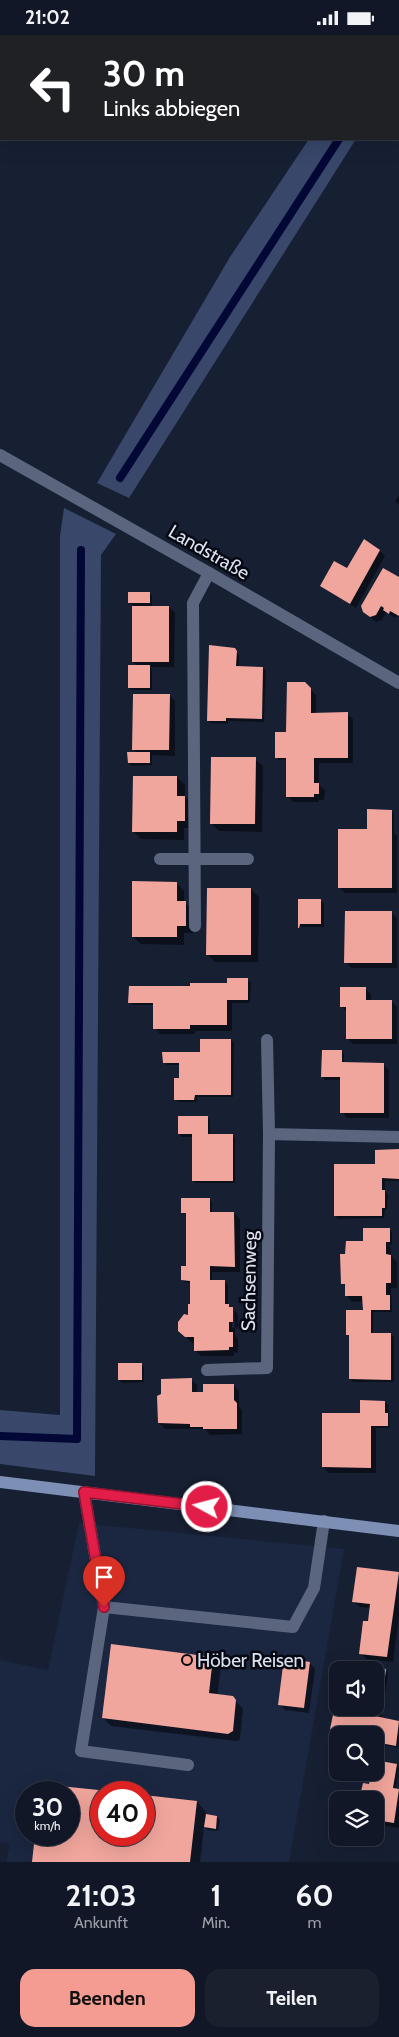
<!DOCTYPE html>
<html lang="de">
<meta charset="utf-8">
<style>
body{margin:0;font-family:Cabin,sans-serif;background:#1a202e;color:#f1f3f6;height:100vh;display:flex;flex-direction:column;font-size:19px;white-space:nowrap}
*{box-sizing:border-box;margin:0}
p{font-size:16px;color:#9c9fa7}
.icon{flex:none;width:28px;height:28px;fill:none;stroke:currentColor;stroke-width:2;stroke-linecap:round;stroke-linejoin:round}
.map{position:relative;height:1827px;overflow:hidden}
.panel{display:flex;flex-direction:column;background:#111726;flex:1}
.panel>*{flex:none}
.banner{position:absolute;left:0px;top:0px;width:400px;height:105px;box-shadow:0 5px 20px #0002,0 0 0 1px #303643;background:#202124;color:#fff;overflow:hidden}
.fabs{position:absolute;left:329px;top:1626px;display:grid;gap:10px}
.fabs a{display:grid;place-items:center;width:55px;height:55px;border-radius:10px;background:#111726;box-shadow:0 5px 20px #0002,0 0 0 1px #303643;font-size:25px}
.speed{position:absolute;left:15px;top:1746px;display:flex;gap:10px;font-size:25px;font-weight:700;text-align:center}
.speed>*{display:grid;place-content:center;width:65px;height:65px;border-radius:50%;background:#111726;box-shadow:0 5px 20px #0002,0 0 0 1px #303643;line-height:1}
.speed small{font-size:12px;font-weight:400}
.speed .limit{border:8px solid #d22;background:#fff;color:#111}
.pin{position:absolute;display:grid;place-items:center;width:42px;height:42px;color:#fff;margin:-51px -21px;border-radius:50% 50% 50% 0;rotate:-45deg;box-shadow:0 0 5px #0007}
.pin .icon{rotate:45deg}
.me{position:absolute;width:55px;margin:-28px;rotate:277deg;stroke-linejoin:round;filter:drop-shadow(0 0 4px #0008)}
.turn{display:flex;align-items:center;gap:18px;height:105px;padding:0 20px;font-size:22px}
.turn .icon{width:65px;height:65px;stroke-width:2.5}
.turn b{display:block;font-size:35px;line-height:42px}
.eta{display:flex;justify-content:space-evenly;align-items:center;height:85px;text-align:center}
.eta b{font-size:30px;font-weight:700;line-height:35px}
.cta{display:flex;gap:10px;margin-top:auto;padding:10px 20px}
.cta a{flex:1;height:58px;border-radius:15px;background:#f59c92;color:#111;font-size:20px;font-weight:700;line-height:58px;text-align:center}
.cta a+a{background:#1a202e;color:#f1f3f6}
.status{display:flex;justify-content:space-between;align-items:center;height:35px;padding:0 25px;background:#111726;direction:ltr}
.status svg{height:14px;fill:currentColor}
.map>svg:first-child{display:block}
.built{fill:#1b2640;fill-rule:evenodd}
.green{fill:#38476a}
.shadow{fill:#0007}
.lines{fill:none;stroke-linecap:round;stroke-linejoin:round}
.stream{stroke:#020735;stroke-width:8}
.building{fill:#f1a69d}
.lane{stroke:#5b667e;stroke-width:12}
.street{stroke:#5b667e;stroke-width:12}
.secondary{stroke:#7d8fb5;stroke-width:12}
.route-casing{stroke:#92132f;stroke-width:12}
.route{stroke:#e11d48;stroke-width:9}
.poi-dot{fill:#f59c92;stroke:#060912;stroke-width:2}
.labels{text-anchor:middle;dominant-baseline:central;stroke-width:5;stroke-linejoin:round;paint-order:stroke}
.street-label{font-size:19px;fill:#dce2f0;stroke:#060912}
.poi-label{font-size:19px;fill:#dce2f0;stroke:#060912;text-anchor:start}
</style>
<div class="status"><b>21:02</b><svg viewBox="0 0 49 12"><path d="M0 12V9h3v3zM5 12V6h3v6zM10 12V3h3v9zM15 12V0h3v12zM26 1h20v11H26zM47 4h2v5h-2z"/></svg></div>
<div class="map">
<svg width="399" height="1827" viewBox="0 0 399 1827">
<rect width="100%" height="100%" fill="#171f33"/>
<path class="built" d="M79,1488L344,1514L289,1827H6L10,1809L0,1807V1625L48,1635ZM26,1758H69V1800H26ZM101,1758H144V1800H101Z"/>
<path class="green" d="M309,104H356L129,463L97,448L230,222Z
M64,473L116,499L101,520L95,1441L0,1429V1375L60,1380V501Z"/>
<path class="shadow" d="M399,460V470L395,466Z
M380,516L385,521L356,573L322,551Z
M399,543V582L396,581L395,583L386,577L382,585L376,587L364,577Z
M150,558L152,561V572H169L175,578L174,632H150L152,634V655H132L129,653L138,632L133,627V570L129,568Z
M234,614L239,620V632L263,633L266,636L264,687L228,686V689L211,688L208,686Z
M310,654L316,660V679H347L353,684V728H319V750L325,755L324,765H319V767H293L288,761L287,724L279,725L276,722Z
M169,660L175,666V721L152,720V730L132,731L129,728L137,718L133,714Z
M255,724L263,731L262,797L219,796L212,789Z
M177,742L185,750V761L193,770V793H184V805L141,804L133,796Z
M392,776L394,779V798L397,801V858H345L339,852L369,795Z
M177,848L184,856V867L193,875V898H184V910L141,909L133,902Z
M251,854L259,862L258,927H215L207,919Z
M321,866L324,868V892H302L299,889Z
M391,877L397,883V933H351L346,927Z
M248,945L251,947L250,968H232V996H195V999H160L155,993V970H133L130,967L153,952L228,949Z
M365,953L371,959V966H391L397,972V1009H353L347,1003V977L341,971Z
M231,1005L234,1008L233,1062H197V1067H178L175,1064L180,1045V1030H167L164,1027L201,1018Z
M342,1016L344,1019V1029H383L389,1035V1083H347L342,1077V1045H325L323,1042Z
M207,1082L210,1085V1100H232L235,1103V1148H196L193,1146V1102H182L179,1099Z
M399,1116V1146H385V1156L388,1159L387,1175H385L384,1183L338,1184L335,1181L376,1130Z
M209,1164L212,1167V1178H234L240,1184V1237H212V1247H225L228,1250V1270L232,1273V1293H235L234,1275L232,1273L238,1279V1292L235,1293V1300L238,1304V1318L234,1317V1321H201L195,1315V1308H192L179,1295L189,1281L194,1270L192,1248L185,1247L182,1245L188,1232L187,1180L182,1178Z
M389,1194L392,1197V1210L387,1209L391,1213V1221L397,1227V1253H391L392,1277H373V1300H391L394,1302V1347H353L350,1344V1302L347,1299L364,1276V1266L352,1267L347,1261V1253L342,1248L347,1220Z
M141,1329L144,1332V1347L122,1348L119,1345Z
M191,1345L197,1350V1358L234,1351L239,1356V1372L242,1375V1399L210,1400L205,1394H165L159,1388Z
M385,1367L388,1370L390,1393H376V1438H329L323,1432L361,1379Z
M398,1539L399,1581L393,1627L366,1624L361,1618L370,1573L360,1572L354,1567Z
M112,1611L213,1623L221,1631L217,1661L233,1663L243,1674L240,1704L237,1706L111,1691L103,1683Z
M310,1628L315,1634L309,1678L285,1675L279,1669Z
M363,1635H385L388,1638L385,1660L375,1659V1635Z
M338,1663V1672H375V1663H378L384,1669L381,1684L399,1687L398,1713L375,1708V1700L338,1699L332,1693Z
M375,1727L397,1730L399,1733L395,1755L399,1756V1793L375,1789V1765H361L370,1750L373,1738H375Z
M42,1750L108,1758H101V1800H144V1762L197,1767L206,1777L205,1780L217,1782L220,1785L218,1796L208,1795L204,1791L200,1827H33L36,1800H69V1758Z"/>
<g class="lines">
<path class="stream" d="M120,443L339,104
M0,1401L77,1404L81,515"/>
</g>
<path class="building" d="M364,504L380,515L350,569L320,551L334,526L347,533Z
M383,533L399,542V581L390,576L389,579L383,575L384,573L381,571L376,580L370,582L363,577L361,571Z
M128,557H150V568H128Z
M132,571H169V627H132Z
M209,610L235,613L237,616L236,631L263,632L262,684L226,683V686H207Z
M128,630H150V653H128Z
M287,647H305L311,653V678L348,677V723H314V748H319V759H314V762H286V723H275V697H286Z
M133,659H170L169,715H132Z
M127,717H150V728H128Z
M211,722H256L255,789H210Z
M133,741H177V761H185V786H177V797H132Z
M367,774L392,775V853H338V794H367Z
M132,846L177,847V866H186V891H177V902H132Z
M207,853H251V920H206Z
M298,864H321V889H300L299,893H298Z
M345,876H392V928H344Z
M227,943H248V965H227V990H190V994H153V968H128L129,951H190V948H227Z
M340,952H366V965H392V1004H346V972H340Z
M200,1004H231V1060H195L194,1065H174V1043H179V1028H163L162,1017H200Z
M322,1015H342V1027L384,1028V1078H340V1042H321Z
M178,1081H208V1099H233V1146H192V1099H178Z
M399,1114V1144L382,1143V1155H385V1173H382V1181H334V1129H375V1115Z
M181,1163H210V1177H234L235,1232L210,1231V1245H225V1269H229V1272H233V1287H229V1297H233V1312H229V1315L194,1316V1302H185L178,1296V1287L184,1279L188,1280V1269H190V1246L181,1245V1231H186V1178H181Z
M363,1193H390V1207H386V1219L391,1220V1248H386V1260H390V1275H371V1298H391V1345L349,1344V1300H346V1275H363L362,1261H345V1249H341L340,1219H345L346,1206H363Z
M118,1328H142V1345H118Z
M192,1343V1357H203V1349H234V1365L237,1368V1394H203V1392H190V1389L158,1388L157,1361L161,1359V1344Z
M360,1365L385,1366V1378H388V1391H371V1433L322,1432V1378H360Z
M357,1532L399,1537L387,1622L359,1619L363,1586H368L370,1569L352,1567Z
M111,1609L213,1622L209,1658L233,1661L236,1665L233,1696L228,1699L102,1683Z
M284,1623L310,1627L304,1673L278,1670Z
M362,1631L386,1634L383,1658L375,1657V1635H362Z
M337,1661L338,1672H375V1662H379L375,1681L399,1686L396,1711L375,1707V1700L330,1694Z
M375,1725L397,1729L393,1753L399,1754L394,1788L375,1785V1765H359L363,1748L369,1749L371,1738H375Z
M41,1749L108,1756L101,1758V1800H144V1760L197,1766L190,1827H32L35,1800H69V1758H40Z
M206,1779L217,1781L216,1794L204,1792Z"/>
<g class="lines">
<path class="lane" d="M160,824H248
M195,891L193,568L209,538
M84,1457L104,1572L293,1592L314,1553L324,1486
M104,1572L81,1716L188,1730"/>
<path class="street" d="M0,420L209,538L399,648
M267,1005L269,1099L399,1102
M207,1335L267,1333L269,1099"/>
<path class="secondary" d="M0,1447L399,1496"/>
</g>
<g class="lines">
<g class="route-casing">
<path id="route" d="M104,1572L84,1457L207,1472"/>
</g>
<use href="#route" class="route"/>
</g>
<circle class="poi-dot" cx="187" cy="1625" r="5"/>
<g class="labels">
<g class="street-label">
<text transform="translate(209 517) rotate(30)">Landstraße</text>
<text transform="translate(249 1246) rotate(-89)">Sachsenweg</text>
</g>
<g class="poi-label">
<text x="197" y="1625">Höber Reisen</text>
</g>
</g>
</svg>
<div class="fabs">
<a><svg class="icon" aria-label="sound" viewBox="0 0 24 24"><path d="M4 9h4l5-4v14l-5-4H4zM17 9q2 3 0 6"/></svg></a>
<a><svg class="icon" aria-label="search" viewBox="0 0 24 24"><circle cx="10" cy="10" r="6"/><path d="M15 15l6 6"/></svg></a>
<a><svg class="icon" aria-label="layers" viewBox="0 0 24 24"><path d="M12 4l9 5-9 5-9-5zM3 14l9 5 9-5"/></svg></a>
</div>
<div class="speed"><div>30<small>km/h</small></div><div class="limit">40</div></div>
<div class="pin" style="left:104px;top:1572px;background:#d93025"><svg class="icon" aria-label="arrive" viewBox="0 0 24 24"><path d="M6 21V4h12l-3 4 3 4H6"/></svg></div>
<svg class="me" style="left:207px;top:1472px" viewBox="-20 -20 40 40"><circle r="17" fill="#e11d48" stroke="#fff" stroke-width="3"/><path d="M0-11L8 9 0 5-8 9z" fill="#fff"/></svg>
<div class="banner">
<div class="turn"><svg class="icon" aria-label="left" viewBox="0 0 24 24"><path d="M17 20v-9H6M10 6l-5 5 5 5"/></svg><div><b>30 m</b>Links abbiegen</div></div>
</div>
</div>
<section class="panel">
<div class="eta">
<div><b>21:03</b><p>Ankunft</p></div>
<div><b>1</b><p>Min.</p></div>
<div><b>60</b><p>m</p></div>
</div>
<div class="cta"><a>Beenden</a><a>Teilen</a></div>
</section>
